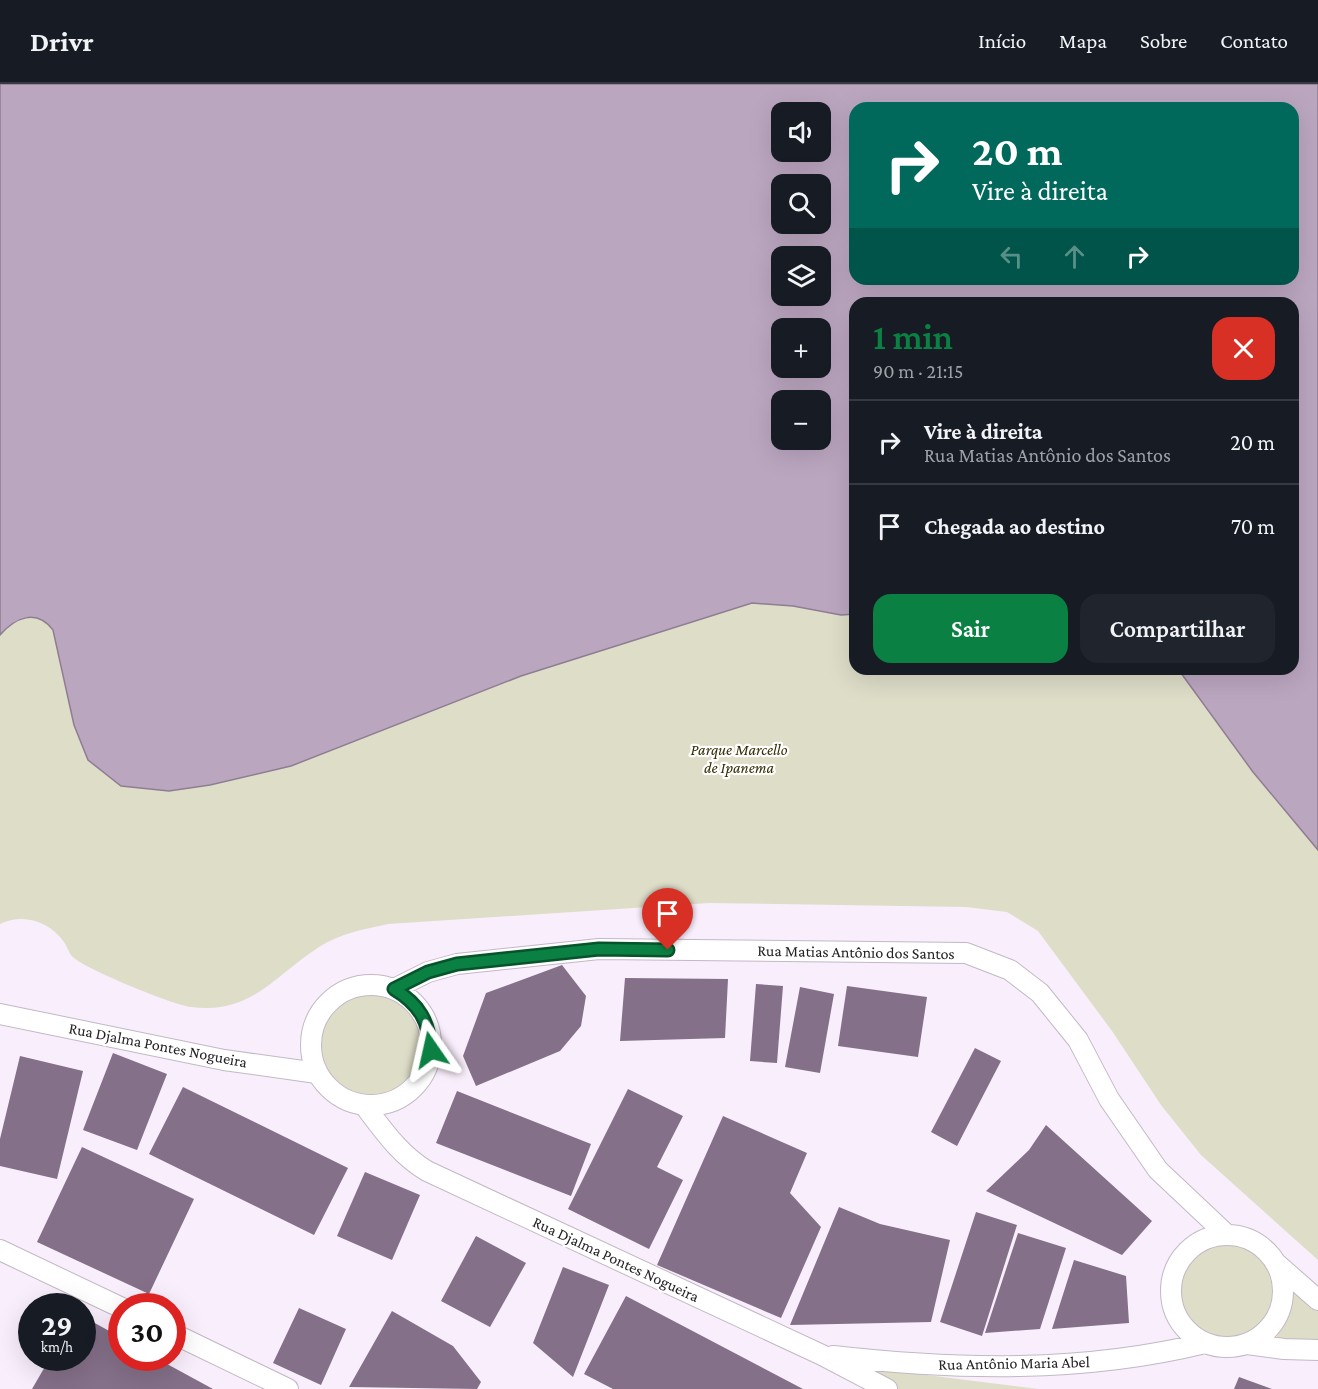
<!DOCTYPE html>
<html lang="pt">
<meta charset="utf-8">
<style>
body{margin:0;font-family:"Crimson Pro",serif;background:#20242c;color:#f1f3f6;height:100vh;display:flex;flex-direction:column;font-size:22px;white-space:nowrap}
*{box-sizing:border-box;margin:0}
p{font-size:20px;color:#9ea1a6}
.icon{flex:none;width:33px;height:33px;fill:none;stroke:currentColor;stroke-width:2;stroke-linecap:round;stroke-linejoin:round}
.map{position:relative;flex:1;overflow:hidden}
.drawer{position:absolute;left:849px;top:213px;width:450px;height:378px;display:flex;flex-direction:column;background:#171b24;border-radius:18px;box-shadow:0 6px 24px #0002}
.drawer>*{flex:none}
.hud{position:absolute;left:849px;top:18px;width:450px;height:183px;border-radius:18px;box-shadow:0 6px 24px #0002;background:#00695c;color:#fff;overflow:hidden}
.buttons{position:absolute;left:771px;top:18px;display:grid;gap:12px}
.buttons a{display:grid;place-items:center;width:60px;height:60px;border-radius:12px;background:#171b24;box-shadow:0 6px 24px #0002;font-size:30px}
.speed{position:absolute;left:18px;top:1209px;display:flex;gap:12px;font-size:30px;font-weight:700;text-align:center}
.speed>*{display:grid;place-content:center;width:78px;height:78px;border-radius:50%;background:#171b24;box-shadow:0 6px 24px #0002;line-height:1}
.speed small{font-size:15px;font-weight:400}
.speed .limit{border:9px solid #d22;background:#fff;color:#111}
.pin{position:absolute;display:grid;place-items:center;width:51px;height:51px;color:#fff;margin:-62px -26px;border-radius:50% 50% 50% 0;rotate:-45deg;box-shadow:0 0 6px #0007}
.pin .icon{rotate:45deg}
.me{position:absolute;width:66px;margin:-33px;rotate:349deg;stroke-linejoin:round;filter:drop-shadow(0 0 4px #0008)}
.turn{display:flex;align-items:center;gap:21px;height:126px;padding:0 24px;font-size:27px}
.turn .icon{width:78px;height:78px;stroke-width:2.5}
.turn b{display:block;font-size:42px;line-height:51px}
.lanes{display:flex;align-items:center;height:57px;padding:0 24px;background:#0003;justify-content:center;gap:30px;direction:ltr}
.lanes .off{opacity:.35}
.round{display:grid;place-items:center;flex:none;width:63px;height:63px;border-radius:18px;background:#20242c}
.head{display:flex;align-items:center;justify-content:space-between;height:102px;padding:0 24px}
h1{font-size:36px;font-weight:600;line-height:45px;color:#0b8043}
.button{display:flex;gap:12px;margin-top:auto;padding:12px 24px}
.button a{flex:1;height:69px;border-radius:18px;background:#0b8043;color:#fff;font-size:24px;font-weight:600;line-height:69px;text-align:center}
.button a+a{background:#20242c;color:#f1f3f6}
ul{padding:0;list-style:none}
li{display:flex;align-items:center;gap:18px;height:84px;padding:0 24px;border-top:2px solid #363941}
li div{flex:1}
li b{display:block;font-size:22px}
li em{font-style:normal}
header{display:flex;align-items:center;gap:36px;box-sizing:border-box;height:84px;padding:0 30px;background:#171b24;border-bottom:2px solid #363941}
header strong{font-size:28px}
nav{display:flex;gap:33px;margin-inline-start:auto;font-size:21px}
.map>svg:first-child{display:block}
.green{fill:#deddc8}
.water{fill:#bba6c0;stroke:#8e7e92;stroke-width:1.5;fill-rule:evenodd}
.building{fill:#847089}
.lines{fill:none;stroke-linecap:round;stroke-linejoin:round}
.minor-casing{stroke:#c3b8c5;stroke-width:22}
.minor{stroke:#fff;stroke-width:20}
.route-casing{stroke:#07532c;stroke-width:15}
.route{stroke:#0b8043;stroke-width:10}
.labels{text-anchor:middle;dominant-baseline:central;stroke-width:4.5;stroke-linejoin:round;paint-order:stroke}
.park-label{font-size:16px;font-style:italic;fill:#322e04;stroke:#fff}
.street-label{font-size:16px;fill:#252126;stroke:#fff}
</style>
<header>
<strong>Drivr</strong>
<nav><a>Início</a><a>Mapa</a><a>Sobre</a><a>Contato</a></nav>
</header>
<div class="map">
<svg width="1318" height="1305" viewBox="0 0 1318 1305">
<rect width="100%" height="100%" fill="#f9eefc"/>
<path class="green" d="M752,519L793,522L841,531L855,530V585H1178L1253,688L1318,766V1176L1201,1071L1161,1021L1112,947L1038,847L1007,828L966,823L709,819L388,840C364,845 339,850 319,863C274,892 251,931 191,923C173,921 85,885 73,873C69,870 67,862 64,858C49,837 23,829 0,840V551C16,534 36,524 53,546L74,641L89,676L121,702L169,707L210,701L291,682L521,592Z
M319 960a51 51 0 1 1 102 0a51 51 0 1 1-102 0Z
M1180 1208a49 49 0 1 1 98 0a49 49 0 1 1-98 0Z
M1293,1201L1318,1223V1257L1275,1256L1287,1233Z
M839,1280L1039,1305H892Z"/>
<path class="water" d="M0,0H1318V766L1253,688L1178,585H1293V219H855V530L841,531L793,522L752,519L521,592L291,682L210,701L169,707L121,702L88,676L74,641L53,546C36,524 15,534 0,551ZM855,24H1293V195H855ZM782,28H820V68H782ZM820,100V140H782V100ZM820,172V212H782V172ZM782,244H820V284H782ZM782,316H820V356H782Z"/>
<path class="building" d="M562,881L586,912L581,942L560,967L476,1002L463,972L486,909Z
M625,894L728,895L725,954L620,957Z
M756,900L783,902L777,979L750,977Z
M847,902L927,913L918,973L838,962Z
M800,903L834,910L820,989L785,983Z
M975,964L1001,977L957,1062L931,1048Z
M113,969L167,990L137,1066L83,1046Z
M20,972L83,987L57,1095L0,1082V1055Z
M183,1003L348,1084L314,1151L149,1070Z
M628,1005L683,1032L657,1083L683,1096L649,1165L568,1125Z
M457,1007L591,1060L571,1112L436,1059Z
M723,1032L807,1069L790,1109L821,1143L781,1234L657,1181Z
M1046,1041L1152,1137L1122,1171L986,1107L1029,1066Z
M82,1063L194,1115L149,1210L37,1158Z
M365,1088L420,1111L392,1176L337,1152Z
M839,1123L880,1140L950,1156L931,1238L790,1241Z
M976,1128L1017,1141L982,1252L940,1238Z
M1018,1149L1066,1164L1040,1245L985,1249Z
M476,1152L526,1179L490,1243L441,1217Z
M1074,1176L1126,1192L1129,1239L1052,1245Z
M563,1183L609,1201L573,1293L533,1259Z
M626,1212L803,1305H613L584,1290Z
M299,1224L346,1245L321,1301L273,1279Z
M392,1227L453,1262L481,1298L477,1305L349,1303Z
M82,1232L122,1254V1274H156L213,1305H32L50,1274H82Z
M1239,1293L1272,1305H1234Z"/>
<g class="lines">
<g class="minor-casing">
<path id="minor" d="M311 961a60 60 0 1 1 120 0a60 60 0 1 1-120 0Z
M394,905L428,888L457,880L599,865L966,869L1010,886L1040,909L1078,956L1109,1015L1158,1086L1227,1151
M0,930L224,976L317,989
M364,1021C383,1046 400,1071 427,1087L822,1271L887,1305
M1171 1207a56 56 0 1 1 112 0a56 56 0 1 1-112 0Z
M0,1166L122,1224
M1277,1180L1318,1216
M172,1249L288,1305
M1247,1260L1284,1265L1318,1266
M833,1272C957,1286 1083,1289 1205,1259"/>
</g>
<use href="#minor" class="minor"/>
</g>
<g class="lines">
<g class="route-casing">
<path id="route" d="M431,966C429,937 419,920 394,905L428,888L457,880L599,865L668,866"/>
</g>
<use href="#route" class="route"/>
</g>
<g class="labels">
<g class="park-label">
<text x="739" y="665">Parque Marcello<tspan x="739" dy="18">de Ipanema</tspan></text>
</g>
<g class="street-label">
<text transform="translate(856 868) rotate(1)">Rua Matias Antônio dos Santos</text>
<text transform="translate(158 961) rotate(11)">Rua Djalma Pontes Nogueira</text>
<text transform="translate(616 1175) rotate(25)">Rua Djalma Pontes Nogueira</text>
<text transform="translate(1014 1279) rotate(-1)">Rua Antônio Maria Abel</text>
</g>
</g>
</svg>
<div class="buttons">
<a><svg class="icon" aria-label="sound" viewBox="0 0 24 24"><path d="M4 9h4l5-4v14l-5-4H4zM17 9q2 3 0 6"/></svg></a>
<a><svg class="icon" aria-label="search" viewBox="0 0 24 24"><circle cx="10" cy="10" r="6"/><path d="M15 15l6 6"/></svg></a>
<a><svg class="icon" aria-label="layers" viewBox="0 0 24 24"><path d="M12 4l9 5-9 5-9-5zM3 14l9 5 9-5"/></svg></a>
<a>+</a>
<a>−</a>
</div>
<div class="speed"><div>29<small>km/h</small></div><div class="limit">30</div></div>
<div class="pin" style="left:668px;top:866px;background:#d93025"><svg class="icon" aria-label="arrive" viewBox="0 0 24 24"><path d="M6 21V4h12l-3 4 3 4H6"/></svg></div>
<svg class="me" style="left:431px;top:966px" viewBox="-20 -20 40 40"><path d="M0-17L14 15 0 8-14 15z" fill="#0b8043" stroke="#fff" stroke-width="4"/></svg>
<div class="hud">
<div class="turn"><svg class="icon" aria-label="right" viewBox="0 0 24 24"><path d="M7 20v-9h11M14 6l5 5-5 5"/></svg><div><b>20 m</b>Vire à direita</div></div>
<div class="lanes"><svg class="icon off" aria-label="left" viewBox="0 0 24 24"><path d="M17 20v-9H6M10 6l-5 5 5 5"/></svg><svg class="icon off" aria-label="ahead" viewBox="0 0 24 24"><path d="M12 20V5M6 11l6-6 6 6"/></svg><svg class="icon" aria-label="right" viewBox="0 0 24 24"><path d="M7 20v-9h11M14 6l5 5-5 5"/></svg></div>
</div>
<section class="drawer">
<div class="head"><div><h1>1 min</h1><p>90 m · 21:15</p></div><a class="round" style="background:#d93025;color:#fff"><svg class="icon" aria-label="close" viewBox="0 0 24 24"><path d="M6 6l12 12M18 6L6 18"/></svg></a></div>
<ul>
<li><svg class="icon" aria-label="right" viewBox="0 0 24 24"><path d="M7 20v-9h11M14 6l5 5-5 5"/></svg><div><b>Vire à direita</b><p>Rua Matias Antônio dos Santos</p></div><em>20 m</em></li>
<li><svg class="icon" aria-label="arrive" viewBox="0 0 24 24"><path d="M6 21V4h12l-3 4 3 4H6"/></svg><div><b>Chegada ao destino</b></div><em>70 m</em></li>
</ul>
<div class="button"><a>Sair</a><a>Compartilhar</a></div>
</section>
</div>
